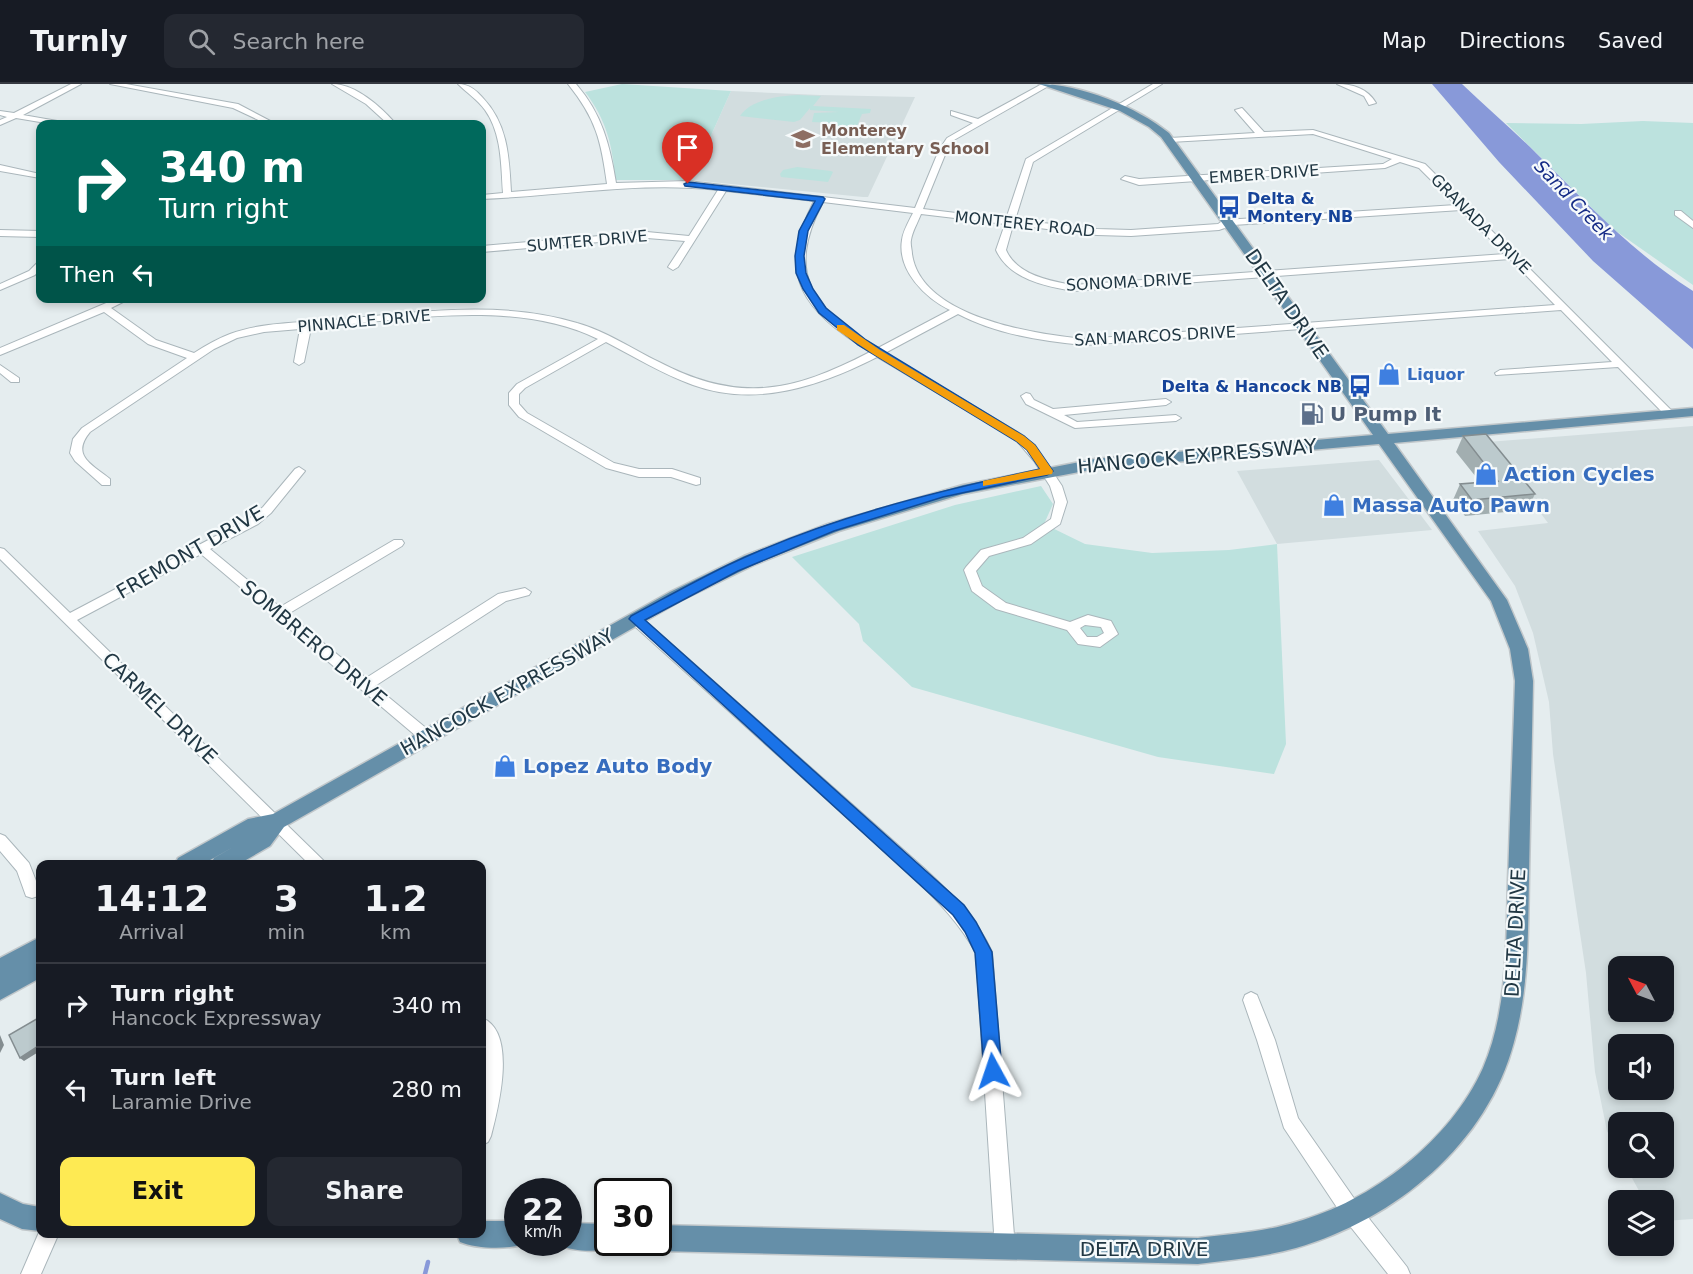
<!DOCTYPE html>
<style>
body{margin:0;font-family:"DejaVu Sans",sans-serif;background:#242831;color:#f1f3f6;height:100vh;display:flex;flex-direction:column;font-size:22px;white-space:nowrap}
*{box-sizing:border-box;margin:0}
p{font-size:20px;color:#9ea1a6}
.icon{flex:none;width:33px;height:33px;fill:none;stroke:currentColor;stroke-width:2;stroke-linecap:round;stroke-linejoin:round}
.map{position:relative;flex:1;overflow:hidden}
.drawer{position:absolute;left:36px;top:776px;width:450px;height:378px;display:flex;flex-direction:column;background:#171b24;border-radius:12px;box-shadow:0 3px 9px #0003}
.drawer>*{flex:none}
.banner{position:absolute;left:36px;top:36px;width:450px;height:183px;border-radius:12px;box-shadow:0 3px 9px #0003;background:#00695c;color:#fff;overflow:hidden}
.needle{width:39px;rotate:311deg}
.tools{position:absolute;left:1608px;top:872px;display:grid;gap:12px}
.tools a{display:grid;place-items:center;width:66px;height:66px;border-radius:12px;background:#171b24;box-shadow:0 3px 9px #0003;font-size:30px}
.speed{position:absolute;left:504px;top:1094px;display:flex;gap:12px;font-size:30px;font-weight:700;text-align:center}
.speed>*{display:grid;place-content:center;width:78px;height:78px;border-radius:50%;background:#171b24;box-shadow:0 3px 9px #0003;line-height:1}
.speed small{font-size:15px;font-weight:400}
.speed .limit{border:3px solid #111;border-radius:9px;background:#fff;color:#111}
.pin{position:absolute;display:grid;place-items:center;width:51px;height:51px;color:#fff;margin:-62px -26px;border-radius:50% 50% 50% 0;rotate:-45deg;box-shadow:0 0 6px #0007}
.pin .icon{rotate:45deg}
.me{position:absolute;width:66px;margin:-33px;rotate:355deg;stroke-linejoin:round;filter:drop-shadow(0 0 4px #0008)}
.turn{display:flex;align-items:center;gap:21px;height:126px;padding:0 24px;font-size:27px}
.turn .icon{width:78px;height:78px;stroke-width:2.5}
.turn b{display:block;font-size:42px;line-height:51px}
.then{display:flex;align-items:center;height:57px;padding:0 24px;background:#0003;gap:12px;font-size:22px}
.eta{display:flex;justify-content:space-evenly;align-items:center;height:102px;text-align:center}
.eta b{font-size:36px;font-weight:600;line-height:42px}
.primary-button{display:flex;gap:12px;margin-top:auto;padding:12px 24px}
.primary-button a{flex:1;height:69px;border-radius:12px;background:#feea53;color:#111;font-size:24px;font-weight:600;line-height:69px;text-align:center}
.primary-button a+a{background:#242831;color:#f1f3f6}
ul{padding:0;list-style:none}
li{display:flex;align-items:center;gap:18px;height:84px;padding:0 24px;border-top:2px solid #363941}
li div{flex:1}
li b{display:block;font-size:22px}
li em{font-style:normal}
header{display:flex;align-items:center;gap:36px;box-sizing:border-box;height:84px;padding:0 30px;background:#171b24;border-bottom:2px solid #363941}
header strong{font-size:28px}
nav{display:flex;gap:33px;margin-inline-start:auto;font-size:21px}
.search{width:420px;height:54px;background:#242831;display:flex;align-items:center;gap:15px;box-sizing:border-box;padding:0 21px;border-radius:12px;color:#9ea1a6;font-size:22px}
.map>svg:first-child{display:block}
.built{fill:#d2dddf;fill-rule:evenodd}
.green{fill:#bce2de}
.water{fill:#8899d9}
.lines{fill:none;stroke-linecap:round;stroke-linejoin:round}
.stream{stroke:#8899d9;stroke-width:4.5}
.minor-casing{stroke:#aab6bb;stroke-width:2}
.major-casing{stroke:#c1c7ca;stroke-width:3}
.minor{fill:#fff;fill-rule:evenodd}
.major{fill:#658fa9;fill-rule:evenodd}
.wall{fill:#a2aeb0}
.shaded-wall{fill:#848d90}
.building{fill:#bccacd;stroke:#848d90;stroke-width:1.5}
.route{fill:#1a73e8;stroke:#114b97;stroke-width:1.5}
.slow{fill:#f59e0b}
.labels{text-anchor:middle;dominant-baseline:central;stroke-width:4.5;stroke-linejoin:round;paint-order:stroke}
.far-education-label{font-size:16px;font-weight:bold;fill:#785e54;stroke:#f6fafb;text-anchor:start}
.far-street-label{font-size:16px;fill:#213743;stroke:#f6fafb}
.far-transit-label{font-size:16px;font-weight:bold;fill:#164399;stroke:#f6fafb;text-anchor:start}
.far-shop-label{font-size:16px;font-weight:bold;fill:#366cbe;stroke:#f6fafb;text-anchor:start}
.far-water-label{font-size:18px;font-style:italic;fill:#152b86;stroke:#f6fafb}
.street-label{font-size:20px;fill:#213743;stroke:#f6fafb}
.service-label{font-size:20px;font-weight:bold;fill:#4e5e75;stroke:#f6fafb;text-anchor:start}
.shop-label{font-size:20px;font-weight:bold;fill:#366cbe;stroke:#f6fafb;text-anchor:start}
</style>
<header>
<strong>Turnly</strong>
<div class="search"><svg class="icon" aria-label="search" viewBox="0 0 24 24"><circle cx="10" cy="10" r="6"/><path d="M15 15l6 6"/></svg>Search here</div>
<nav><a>Map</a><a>Directions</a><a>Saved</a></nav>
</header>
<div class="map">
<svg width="1693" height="1190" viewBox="0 0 1693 1190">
<rect width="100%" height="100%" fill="#e5edef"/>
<path class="built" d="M731,7L820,11L915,13L868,113H863L691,96Z
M1693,342V1135L1664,1137V1116H1644L1626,1083H1664V1038H1618V1068L1607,1047L1595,988L1586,889L1553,670L1549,618L1533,549L1515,502L1478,447L1548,439L1487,358ZM1618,882H1664V927H1618ZM1618,960H1664V1005H1618Z
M1379,376L1432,446L1277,460L1237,387Z"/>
<path class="green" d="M622,0L731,7L691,96H615C613,62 606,35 585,8Z
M798,11L821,12L813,22L871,25L870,29L862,30L854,49L832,46L833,39L812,38L814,29L839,28L810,26V24L800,36L794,38L740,32C751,15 780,12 798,11Z
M1643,37L1693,39V201L1613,145L1506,39L1581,40Z
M797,83L831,87L833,88L828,98L781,93L780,90L783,86Z
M1041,402L1053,420L1044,440L1085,460L1152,469L1229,466L1277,460L1286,660L1274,690L1158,673L912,603L863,557L859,540L792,473L955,421Z"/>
<path class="water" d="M1432,0H1462C1486,23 1512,45 1536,69C1587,119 1632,168 1693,207V265L1593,177L1499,78Z"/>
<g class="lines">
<path class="stream" d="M425,1190L428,1178"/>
<g class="minor-casing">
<path id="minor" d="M71,0H81L23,31L63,38L67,40H52L16,34L0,41V36L7,33L0,31V27L14,29Z
M110,0H126L238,20L276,40H267L233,24Z
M332,0C356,0 381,23 396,40H388L366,20Z
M458,0C468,0 475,5 482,13C508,40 509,72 511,108L607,100C601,56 596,35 568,0H576C602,30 610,61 616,99L688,97L915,124L939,66L947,54L973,39L951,31V27L978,35L1042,0H1052L954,56L947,66L923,125L1006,135L1026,75L1153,0H1162L1033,78L1015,136L1097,145L1131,146L1218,140L1224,136L1456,121L1419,84L1400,78L1385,84L1139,101L1121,95L1125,92L1139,95L1383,80L1392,75L1313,50L1170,58L1166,56L1170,54L1255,49L1235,26L1242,24L1264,48L1313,46L1425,80L1675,330L1670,333L1666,332L1618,283L1496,291L1495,289L1500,286L1612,278L1561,226L1084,261C1041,257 996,250 958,230L885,269L1024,352L1042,372L1062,402L1067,418L1060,440L1031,460L989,472L976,487L982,502L1006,519L1070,538L1088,531L1111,537L1118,550L1100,563L1078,560L1067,546L996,525L972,507L964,486L966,483L981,466L1023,454L1051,435L1055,418L1050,402L1034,377L1016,356L877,273C820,302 756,324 693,301C662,290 635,273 606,258L525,304L519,310V320L527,329L614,379L639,385H672L700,394V400L696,401L671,393H639L606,384L519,333L509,321V309L517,300L598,255C513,214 402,236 311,244L304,278L299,281L294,278L300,245L264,248L237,254L214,265L90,348C70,372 93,381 110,395V401H102L75,377L70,369L73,355L82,344L187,274L148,260L104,228L0,271V264L118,214H131L111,224L156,256L194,269C205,262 217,255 230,250C262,238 299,239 333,236C414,229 498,215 577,239C606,247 632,265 659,278C739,320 793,308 870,268C804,227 775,193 814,117L726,107L678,183L673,186L668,183L685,157L647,154L482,168V162L647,148L689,152L718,106C639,97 561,112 482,115V111L503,109C501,81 502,50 485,26C478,16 467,9 458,0ZM823,118L913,129C909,137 903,147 902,156C897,186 925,214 950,226L878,264C814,225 784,192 823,118ZM1461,126L1505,170L1073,201C1049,197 1016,190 1006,166L1013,141L1097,151L1131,152L1219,146L1233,141ZM921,130L1005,140L996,166C1009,195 1045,202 1073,207L1510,175L1555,221L1084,255C1033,250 921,233 912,170C912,166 910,160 911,156C912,148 918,138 921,130ZM1085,541L1101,543L1104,549L1097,553H1087L1080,544Z
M1337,0C1353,0 1368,5 1376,19L1369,21L1364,12Z
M0,81L40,90V94L0,87Z
M1675,127H1681L1693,137V144L1675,131Z
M0,146L40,147V153L0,152Z
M40,176V184L35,191L0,206V200L29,187Z
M0,281L19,294V298H11L0,289Z
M1026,309L1030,310L1034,316L1053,325L1166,315L1171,318L1166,321L1064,331L1077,338L1176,331L1181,334L1176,337L1075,344L1026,320L1021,312Z
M299,383L305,387L271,429L258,440L210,465L280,523L394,456H402L404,459L402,462L288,530L366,594L498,510L525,504L531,508L529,511L506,517L375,602L432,649L434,653L432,657H422L201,470L77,536L327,780H309L0,475V464L4,465L70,529L250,434L263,423L295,385Z
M635,530L640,532L925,785C952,810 977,835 992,868L1015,1164L1012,1171L1005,1174L998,1171L995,1164L976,869C960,840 938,817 915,795L630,538L629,535Z
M0,750L5,752L29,779L40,807L38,812L32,814L26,812L17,787L0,767Z
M1251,908L1257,911L1275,956L1298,1034L1360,1123L1407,1183L1410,1190H1388L1346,1137L1284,1044L1257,956L1243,916L1245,911Z
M482,934C518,948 498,1025 491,1052L488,1058L482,1061C479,1034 486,1008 486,981C485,965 480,950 482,934Z
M40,1146V1149H59L41,1190H21Z"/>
</g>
<g class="major-casing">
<path id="major" d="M1039,0C1080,0 1137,23 1169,49L1388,350L1693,324V332L1394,359L1507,516L1528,565L1533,597C1532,662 1530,727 1529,792C1528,848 1529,904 1514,958C1487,1060 1396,1135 1296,1164C1264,1173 1231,1176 1198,1180L658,1167L649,1163L647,1158H658V1141L1198,1154C1231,1150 1264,1148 1296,1138C1372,1117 1450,1057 1483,984C1508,926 1506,858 1508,796C1510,730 1513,663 1515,597L1510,565L1491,517L1379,360L1095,385L963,410L839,447L756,480L682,516L284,743L270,762L239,780H211L214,774L235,762L203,780H175L178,774L248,735L273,730L670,508L744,472L828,440L963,401L1095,375L1373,351L1161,53L1149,43L1120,27Z
M40,853V894L0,916V874Z
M0,1109L23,1120L40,1123V1147L22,1145L0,1135Z
M482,1137H518V1158L527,1159C510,1166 477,1165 460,1158L456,1149H482Z
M568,1139L608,1140V1158H619L617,1162C601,1169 575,1168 559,1161L558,1158H568Z"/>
</g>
<use href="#minor" class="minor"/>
<use href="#major" class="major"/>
</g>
<path class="wall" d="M1463,352L1535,410L1527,426L1465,432L1453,416L1460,400L1480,398L1456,368Z"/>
<path class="shaded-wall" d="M0,951L4,961L0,969Z
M40,961V967L24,977L20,974Z"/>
<path class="building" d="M1486,350L1535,410L1472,416L1460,400L1498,397L1463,352Z
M40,933V961L20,974L9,951Z"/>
<path class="route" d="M688,98L823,113L825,115L808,147L804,172L806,189L813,205L826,224L866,256L1024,352L1035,361L1053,387L1047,391L943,413L834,447L738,487L645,536L964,821L976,838L992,868L1002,987L999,992L993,995L987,992L984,987L975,869L965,848L953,831L629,535L631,532C663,515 695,497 728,481C826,434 934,408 1040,385L1027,366L1016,357L858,261L819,229L803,205L796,189L795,172L799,147L815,117L685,102L684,100Z"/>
<path class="slow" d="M837,241H844L880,266L1024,352L1035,361L1053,387L1052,390L983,402V397L1040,385L1027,366L1016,357L873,270L837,246Z"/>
<defs>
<g id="school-bare" transform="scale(1.8)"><path d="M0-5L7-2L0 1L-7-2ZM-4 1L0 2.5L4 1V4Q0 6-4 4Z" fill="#8d6e63" stroke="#f6fafb" stroke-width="2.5" paint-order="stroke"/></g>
<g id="bus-bare" transform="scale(1.8)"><path d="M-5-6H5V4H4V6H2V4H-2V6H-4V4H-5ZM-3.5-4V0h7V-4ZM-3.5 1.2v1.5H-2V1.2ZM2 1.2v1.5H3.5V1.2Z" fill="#1a4fb4" stroke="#f6fafb" stroke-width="2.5" paint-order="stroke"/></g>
<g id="shop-bare" transform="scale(1.8)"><path d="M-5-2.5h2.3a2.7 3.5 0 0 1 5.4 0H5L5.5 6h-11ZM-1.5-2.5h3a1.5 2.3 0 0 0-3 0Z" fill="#3f7fe0" stroke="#f6fafb" stroke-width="2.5" paint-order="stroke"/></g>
<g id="fuel-bare" transform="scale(1.8)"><path d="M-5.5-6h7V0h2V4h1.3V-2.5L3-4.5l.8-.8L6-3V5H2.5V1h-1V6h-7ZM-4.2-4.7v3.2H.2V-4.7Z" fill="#5c6f8a" stroke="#f6fafb" stroke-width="2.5" paint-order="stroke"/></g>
</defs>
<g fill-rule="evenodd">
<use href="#school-bare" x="803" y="55"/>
<use href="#bus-bare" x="1229" y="123"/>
<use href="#shop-bare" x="1389" y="290"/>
<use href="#bus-bare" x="1360" y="302"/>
<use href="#fuel-bare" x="1312" y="330"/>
<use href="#shop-bare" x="1486" y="390"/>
<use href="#shop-bare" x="1334" y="421"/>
<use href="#shop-bare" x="505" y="682"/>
</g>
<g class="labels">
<g class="far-education-label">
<text x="821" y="46">Monterey<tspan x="821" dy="18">Elementary School</tspan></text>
</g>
<g class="far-street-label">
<text transform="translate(1264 90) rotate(-4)">EMBER DRIVE</text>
<text transform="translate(1025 140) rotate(6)">MONTEREY ROAD</text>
<text transform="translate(1481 140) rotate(45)">GRANADA DRIVE</text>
<text transform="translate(587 157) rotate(-5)">SUMTER DRIVE</text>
<text transform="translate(1129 198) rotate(-3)">SONOMA DRIVE</text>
<text transform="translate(364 237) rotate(-5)">PINNACLE DRIVE</text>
<text transform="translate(1155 252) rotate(-3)">SAN MARCOS DRIVE</text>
</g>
<g class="far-transit-label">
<text x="1247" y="114">Delta &amp;<tspan x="1247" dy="18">Montery NB</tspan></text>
<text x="1342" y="302" text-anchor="end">Delta &amp; Hancock NB</text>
</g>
<g class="far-shop-label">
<text x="1407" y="290">Liquor</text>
</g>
<g class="far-water-label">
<text transform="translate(1574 116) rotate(46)">Sand Creek</text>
</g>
<g class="street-label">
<text transform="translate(1287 220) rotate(55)">DELTA DRIVE</text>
<text transform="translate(1197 372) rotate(-5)">HANCOCK EXPRESSWAY</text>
<text transform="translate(190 468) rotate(-30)">FREMONT DRIVE</text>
<text transform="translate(314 559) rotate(40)">SOMBRERO DRIVE</text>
<text transform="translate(507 608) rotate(-29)">HANCOCK EXPRESSWAY</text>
<text transform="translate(160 624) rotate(44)">CARMEL DRIVE</text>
<text transform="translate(1515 849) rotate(-87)">DELTA DRIVE</text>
<text x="1144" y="1165">DELTA DRIVE</text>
</g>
<g class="service-label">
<text x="1330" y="330">U Pump It</text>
</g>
<g class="shop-label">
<text x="1504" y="390">Action Cycles</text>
<text x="1352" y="421">Massa Auto Pawn</text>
<text x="523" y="682">Lopez Auto Body</text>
</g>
</g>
</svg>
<div class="tools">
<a><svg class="needle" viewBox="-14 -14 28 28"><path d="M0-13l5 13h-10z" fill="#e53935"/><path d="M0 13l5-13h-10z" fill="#9ea1a6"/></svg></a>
<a><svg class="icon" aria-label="sound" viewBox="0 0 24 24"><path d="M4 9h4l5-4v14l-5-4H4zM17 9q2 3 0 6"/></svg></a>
<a><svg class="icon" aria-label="search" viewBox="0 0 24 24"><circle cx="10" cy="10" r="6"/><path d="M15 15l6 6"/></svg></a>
<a><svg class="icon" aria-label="layers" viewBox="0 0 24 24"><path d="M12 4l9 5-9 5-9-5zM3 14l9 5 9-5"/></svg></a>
</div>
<div class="speed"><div>22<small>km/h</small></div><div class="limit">30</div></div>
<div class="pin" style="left:688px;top:100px;background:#d93025"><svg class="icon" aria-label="arrive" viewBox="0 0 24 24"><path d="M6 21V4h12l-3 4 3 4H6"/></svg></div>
<svg class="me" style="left:993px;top:987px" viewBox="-20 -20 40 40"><path d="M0-17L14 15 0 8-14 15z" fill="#1a73e8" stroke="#fff" stroke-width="4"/></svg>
<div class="banner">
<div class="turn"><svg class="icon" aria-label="right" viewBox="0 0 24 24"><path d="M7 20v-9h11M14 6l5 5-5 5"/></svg><div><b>340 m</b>Turn right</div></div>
<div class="then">Then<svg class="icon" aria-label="left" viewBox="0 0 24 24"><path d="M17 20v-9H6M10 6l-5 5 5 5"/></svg></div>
</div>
<section class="drawer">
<div class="eta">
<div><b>14:12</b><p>Arrival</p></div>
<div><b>3</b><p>min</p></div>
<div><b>1.2</b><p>km</p></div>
</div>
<ul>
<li><svg class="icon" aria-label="right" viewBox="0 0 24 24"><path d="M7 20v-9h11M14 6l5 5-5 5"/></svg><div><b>Turn right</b><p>Hancock Expressway</p></div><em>340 m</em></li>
<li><svg class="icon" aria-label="left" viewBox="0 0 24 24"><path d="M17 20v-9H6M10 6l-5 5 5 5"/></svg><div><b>Turn left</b><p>Laramie Drive</p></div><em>280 m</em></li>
</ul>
<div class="primary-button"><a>Exit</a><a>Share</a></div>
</section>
</div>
